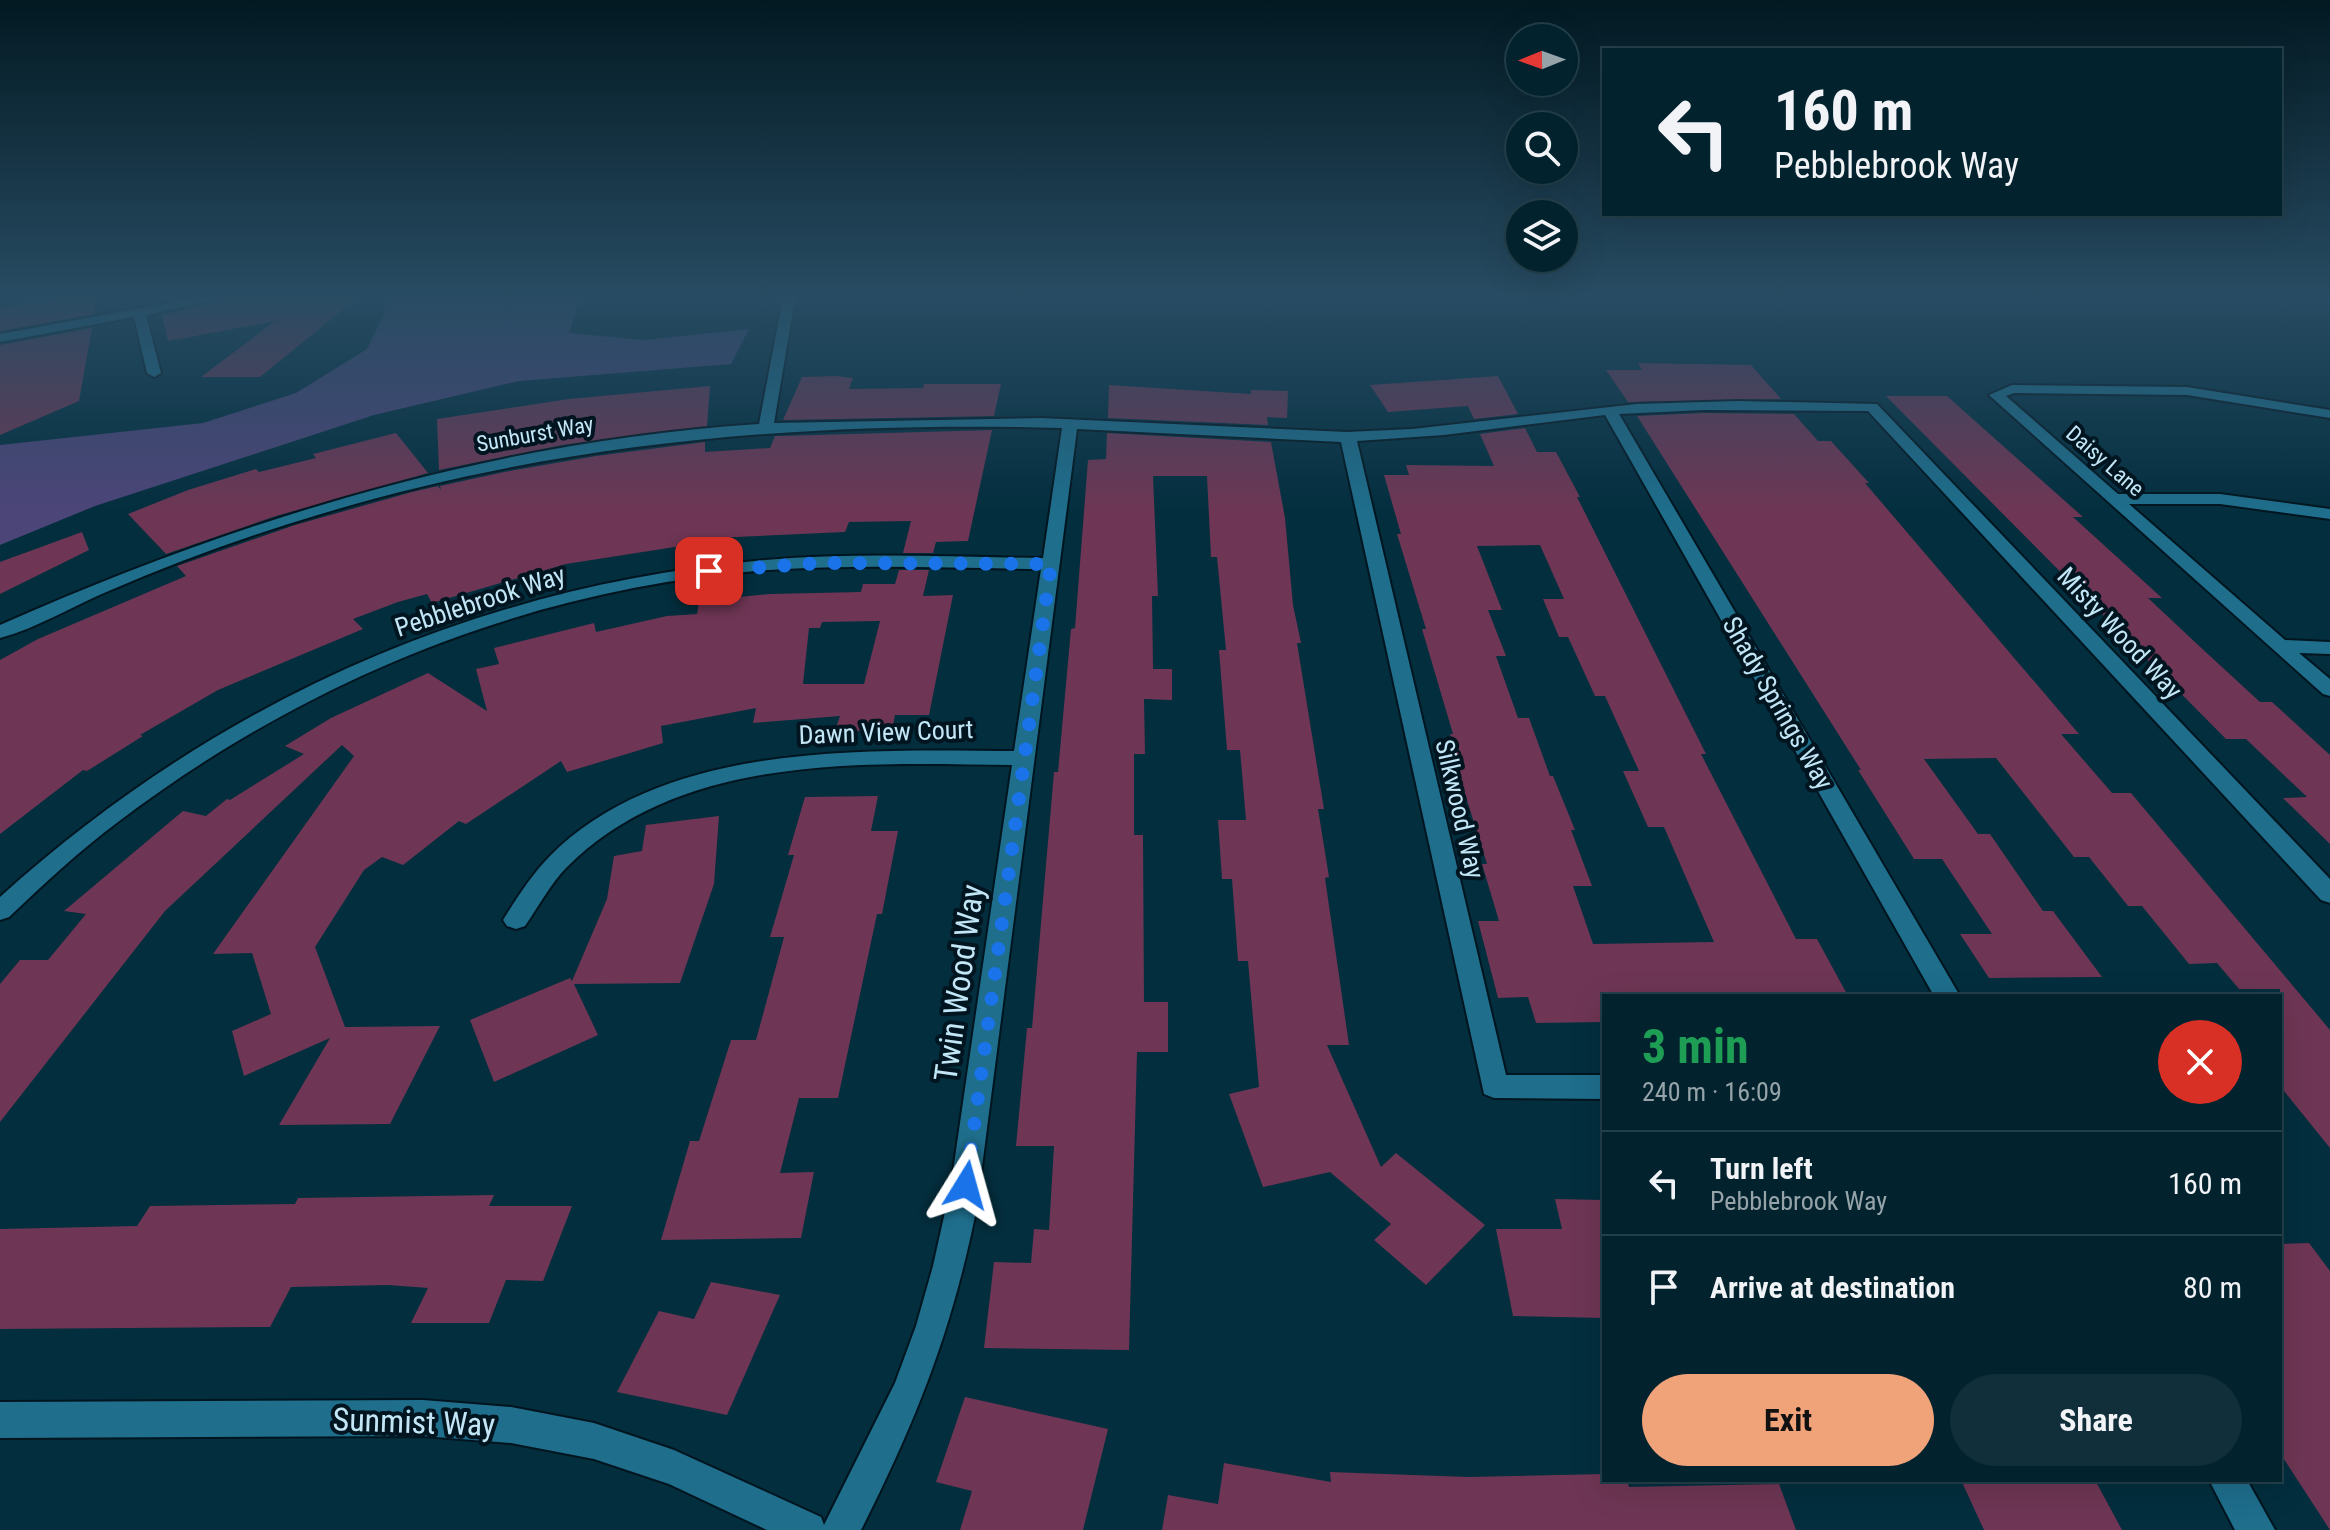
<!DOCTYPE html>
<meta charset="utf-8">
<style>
body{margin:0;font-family:"Roboto Condensed",sans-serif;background:#102f3a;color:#f1f3f6;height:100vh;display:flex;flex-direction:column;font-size:30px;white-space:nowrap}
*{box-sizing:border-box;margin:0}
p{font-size:26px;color:#96a4aa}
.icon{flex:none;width:44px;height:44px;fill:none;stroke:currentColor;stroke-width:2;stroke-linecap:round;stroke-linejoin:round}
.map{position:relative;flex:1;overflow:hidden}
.sheet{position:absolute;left:1602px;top:994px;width:680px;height:488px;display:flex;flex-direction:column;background:#02222e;border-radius:0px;box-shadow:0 8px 32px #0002,0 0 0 2px #233f4a}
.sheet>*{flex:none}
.banner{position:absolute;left:1602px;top:48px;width:680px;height:168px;border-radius:0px;box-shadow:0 8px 32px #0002,0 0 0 2px #233f4a;background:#02222e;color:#f1f3f6;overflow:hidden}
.needle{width:52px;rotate:269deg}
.fabs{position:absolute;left:1506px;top:24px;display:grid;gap:16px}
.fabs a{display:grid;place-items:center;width:72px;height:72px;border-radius:50%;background:#02222e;box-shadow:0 8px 32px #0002,0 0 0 2px #233f4a;font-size:40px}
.pin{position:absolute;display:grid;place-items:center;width:68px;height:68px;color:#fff;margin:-34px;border-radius:16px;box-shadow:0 4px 12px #0006}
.me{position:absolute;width:88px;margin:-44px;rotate:8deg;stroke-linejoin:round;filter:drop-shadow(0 0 6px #0008)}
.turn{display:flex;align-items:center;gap:28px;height:168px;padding:0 40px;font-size:36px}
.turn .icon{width:104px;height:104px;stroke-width:2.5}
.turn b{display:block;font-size:56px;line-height:68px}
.round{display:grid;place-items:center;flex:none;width:84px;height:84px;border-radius:42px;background:#102f3a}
.overview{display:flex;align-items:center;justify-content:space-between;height:136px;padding:0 40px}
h1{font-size:48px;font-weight:700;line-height:60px;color:#1e9e55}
.action{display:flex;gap:16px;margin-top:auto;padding:16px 40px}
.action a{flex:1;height:92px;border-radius:48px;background:#f0a279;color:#111;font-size:32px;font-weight:700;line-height:92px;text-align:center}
.action a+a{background:#102f3a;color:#f1f3f6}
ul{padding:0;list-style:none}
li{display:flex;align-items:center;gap:24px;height:104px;padding:0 40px;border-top:2px solid #233f4a}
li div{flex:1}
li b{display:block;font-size:30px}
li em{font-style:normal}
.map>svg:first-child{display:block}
.green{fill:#4c4578}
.building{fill:#6e3654;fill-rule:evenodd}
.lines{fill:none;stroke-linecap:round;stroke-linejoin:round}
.minor-casing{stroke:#00151f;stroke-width:4}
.minor{fill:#1e6e8c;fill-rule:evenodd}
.route{stroke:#1a73e8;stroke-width:14;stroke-dasharray:0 25.2}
.labels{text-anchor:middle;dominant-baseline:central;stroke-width:8;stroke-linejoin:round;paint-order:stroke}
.far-street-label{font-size:22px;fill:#c3e6f7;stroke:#00151f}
.street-label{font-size:26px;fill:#c3e6f7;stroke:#00151f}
.near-street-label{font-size:32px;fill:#c3e6f7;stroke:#00151f}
</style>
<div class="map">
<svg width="2330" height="1530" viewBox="0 0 2330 1530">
<rect width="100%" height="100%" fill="#032e3e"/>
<path class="green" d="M385,298H580L569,333L643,340L749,329L731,364L519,381L374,415L95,506L0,545V445L203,423L296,393L367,349L384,314Z"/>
<path class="building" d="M63,298H96L94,314L0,331V308Z
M228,298H357L260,377H201L275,321L168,341L162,315Z
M92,328L79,401L0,435V345Z
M1638,363L1751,365L1781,399L1628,402L1606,370H1642Z
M837,376L853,378L849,389L923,388L924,384H1001L994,416L783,420L802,377Z
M1498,376L1518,414L1474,419L1468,406L1388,412L1370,385Z
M1109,385L1251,394V390L1288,391L1287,418L1267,417L1268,425L1108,418Z
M710,386L707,426L562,445L439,470L437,419L569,399Z
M1886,396H1947L2083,517H2073L2162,598H2148L2197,644L2260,702H2272L2330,755V844L2283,798L2307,797L2246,739H2226Z
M1704,413L1794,414L1818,441H1831L1869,483H1865L2079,734H2061L2112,793H2131L2330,1030V1148L2280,1086V989H2239L2217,963L2189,964L2142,906H2128L2089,857H2074L1996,758L1924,759L1978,834H1990L2043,911H2053L2102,977L1989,978L1960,934H1992L1942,859H1914L1858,770H1861L1637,416Z
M1525,428L1537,452H1556L1580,497H1577L1706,754H1701L1796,939H1817L1848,996H1604V1022L1536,1023L1528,997L1498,998L1478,921H1499L1482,864H1487L1460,778L1450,734H1453L1422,629H1426L1397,534H1401L1384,475H1409L1406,465L1494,466L1480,434ZM1540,545L1564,599H1543L1559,637H1568L1595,696H1605L1639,771H1623L1648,827H1664L1714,942L1593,944L1573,886H1592L1571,830H1575L1553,776H1550L1529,718H1518L1496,656H1506L1488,610H1502L1477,546Z
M992,430L968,541L936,542L933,553H903L911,521L849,522L845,532L713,538V541L566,564L432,603L427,594L398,602L353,619L363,629L218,690L140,735L143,736L87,771L83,770L0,834V660L38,639L186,576L177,566L295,525L412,492L438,486L441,490L440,486L504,472L596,456L705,442V452L770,448L775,436H781Z
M396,433L428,473L276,516L166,554L128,514L188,490L256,469L259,472L316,458L313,454Z
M1107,433L1271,442L1285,518L1293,605L1301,643H1297L1324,809H1318L1329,877L1325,878L1349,1045H1327L1381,1167L1396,1153L1485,1225L1426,1285L1374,1240L1391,1224L1330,1172L1263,1187L1229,1094L1259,1087L1248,961H1238L1232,879H1222L1218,820H1246L1240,750H1227L1219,650H1226L1217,557H1211L1207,476H1153L1158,596H1152L1153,669H1172V700L1144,699L1145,754H1134V835H1143L1144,1002H1168V1052H1137L1129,1350L984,1348L994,1262L1031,1263L1034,1229L1049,1230L1054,1146H1016L1027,1028H1032L1054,772H1058L1071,629L1075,628L1088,460L1106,459Z
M82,532L89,550L0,594V562Z
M899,570H929L923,596L953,595L929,715H895L892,731H835L840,716L753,723L756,708L661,726L663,743L567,772L561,761L466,824L459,821L403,865L382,857L364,870L315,947L345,1027L440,1026L390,1124L279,1125L330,1038L244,1076L232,1031L271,1014L252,953L213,954L354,756L342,745L165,911L0,1122V984L20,960H48L86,914L64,911L183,811L206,816L227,799L230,800L304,754L285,746L331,718L428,673L487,711L476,669L499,664L494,648L594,623L596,632L667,616L697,614L699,601L770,594L861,592L863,584H895ZM880,621L864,684H803L809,628H820L822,622Z
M878,796L871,831H898L882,914H877L838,1098H799L780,1173L814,1172L801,1238L661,1240L690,1141H699L731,1040H756L784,937H770L794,855H788L805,797Z
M719,816L714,884L680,983L574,984L598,1035L494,1082L470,1020L570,978L572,981L607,899L614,856L642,851L646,825Z
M494,1195L489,1206H572L543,1281L506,1280L489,1323H411L428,1288L388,1285L291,1287L270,1327L0,1329V1229L137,1226L150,1206L295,1204L298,1198Z
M1555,1199L1604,1200V1318L1513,1316L1496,1229H1562Z
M2309,1243L2330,1271V1530L2280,1453V1244Z
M711,1282L780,1295L727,1415L617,1392L659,1311L694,1319Z
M965,1397L1108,1429L1083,1530H960L972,1491L936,1482Z
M1224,1463L1331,1482L1330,1472L1468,1477L1604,1474V1480H1627L1629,1487L1779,1484L1796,1530H1162L1168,1495L1218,1504Z
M1961,1480H2095L2122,1530H1984Z"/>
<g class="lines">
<g class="minor-casing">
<path id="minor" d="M196,298H225L146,315L161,373L154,377L147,373L134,317L0,342V334Z
M783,298H795L774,423L1041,418L1347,432L1412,429L1637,404L1738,401L1877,404L2330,879V903L2321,900L1868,411L1704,410L1619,414L1960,996H1934L1605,415L1444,435L1357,441L1506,1075H1604V1099L1494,1098L1484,1094L1341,442L1077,429L977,1206C953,1328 917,1419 861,1530H767L669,1484L594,1459L511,1443L423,1436L0,1438V1402L423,1400L511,1407L594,1423L674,1450L821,1517L824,1525L895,1383L916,1326L933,1266L951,1185L1012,765C864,763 681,753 567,867C551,883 538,907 525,926L516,929L507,926L503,920C516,899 533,873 550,856C664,741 865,750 1014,751L1041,569C951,568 859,564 769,570C533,587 306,679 118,822C79,851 44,884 9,917L0,920V897C216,702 474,586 765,560C857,552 951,557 1043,558L1062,428C811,421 562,441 321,514C250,535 179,561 111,590C74,605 38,628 0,638V625C242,518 494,441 759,424Z
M2012,385L2187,387L2330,410V418L2187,395L2014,393L2006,396L2118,494H2220L2330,509V519L2220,504H2129L2285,640L2330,642V654L2299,653L2330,679V696L2323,694L1989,395Z
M2209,1480H2247L2275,1530H2235Z"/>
</g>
<use href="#minor" class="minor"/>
</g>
<linearGradient id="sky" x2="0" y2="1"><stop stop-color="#021922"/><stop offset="0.58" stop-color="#284c63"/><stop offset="1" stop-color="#284c63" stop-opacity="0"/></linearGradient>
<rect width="2330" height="513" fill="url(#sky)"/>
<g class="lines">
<path class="route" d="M709,571L821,563L1051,564L966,1185"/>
</g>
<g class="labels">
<g class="far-street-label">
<text transform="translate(535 434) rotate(-10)">Sunburst Way</text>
<text transform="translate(2105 461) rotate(41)">Daisy Lane</text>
</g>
<g class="street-label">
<text transform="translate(480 601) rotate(-18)">Pebblebrook Way</text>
<text transform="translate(2120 633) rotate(47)">Misty Wood Way</text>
<text transform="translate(1778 703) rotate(60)">Shady Springs Way</text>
<text transform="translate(886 732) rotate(-2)">Dawn View Court</text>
<text transform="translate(1460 809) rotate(77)">Silkwood Way</text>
</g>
<g class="near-street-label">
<text transform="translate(959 983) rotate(-82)">Twin Wood Way</text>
<text transform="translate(414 1422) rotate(2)">Sunmist Way</text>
</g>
</g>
</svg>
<div class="fabs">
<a><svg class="needle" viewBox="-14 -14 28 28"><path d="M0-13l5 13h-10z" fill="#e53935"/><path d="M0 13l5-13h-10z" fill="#96a4aa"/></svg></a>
<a><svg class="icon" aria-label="search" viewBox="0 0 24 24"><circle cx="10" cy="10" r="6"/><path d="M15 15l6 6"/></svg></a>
<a><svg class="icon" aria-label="layers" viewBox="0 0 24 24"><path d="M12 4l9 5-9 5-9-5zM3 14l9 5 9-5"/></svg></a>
</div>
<div class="pin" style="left:709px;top:571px;background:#d93025"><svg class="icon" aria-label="arrive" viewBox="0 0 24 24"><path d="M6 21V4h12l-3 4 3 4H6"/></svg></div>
<svg class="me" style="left:966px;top:1185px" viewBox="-20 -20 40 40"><path d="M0-17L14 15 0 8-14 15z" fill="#1a73e8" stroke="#fff" stroke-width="4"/></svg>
<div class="banner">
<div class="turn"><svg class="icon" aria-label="left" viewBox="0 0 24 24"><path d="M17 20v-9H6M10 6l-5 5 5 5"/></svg><div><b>160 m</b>Pebblebrook Way</div></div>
</div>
<section class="sheet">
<div class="overview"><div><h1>3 min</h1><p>240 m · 16:09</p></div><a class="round" style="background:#d93025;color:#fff"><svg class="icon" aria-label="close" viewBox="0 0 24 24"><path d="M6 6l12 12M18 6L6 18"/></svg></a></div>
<ul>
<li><svg class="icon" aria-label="left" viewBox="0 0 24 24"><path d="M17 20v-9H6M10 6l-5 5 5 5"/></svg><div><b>Turn left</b><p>Pebblebrook Way</p></div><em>160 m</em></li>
<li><svg class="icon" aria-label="arrive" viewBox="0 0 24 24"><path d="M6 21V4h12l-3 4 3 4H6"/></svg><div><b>Arrive at destination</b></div><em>80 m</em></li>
</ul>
<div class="action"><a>Exit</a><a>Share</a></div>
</section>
</div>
